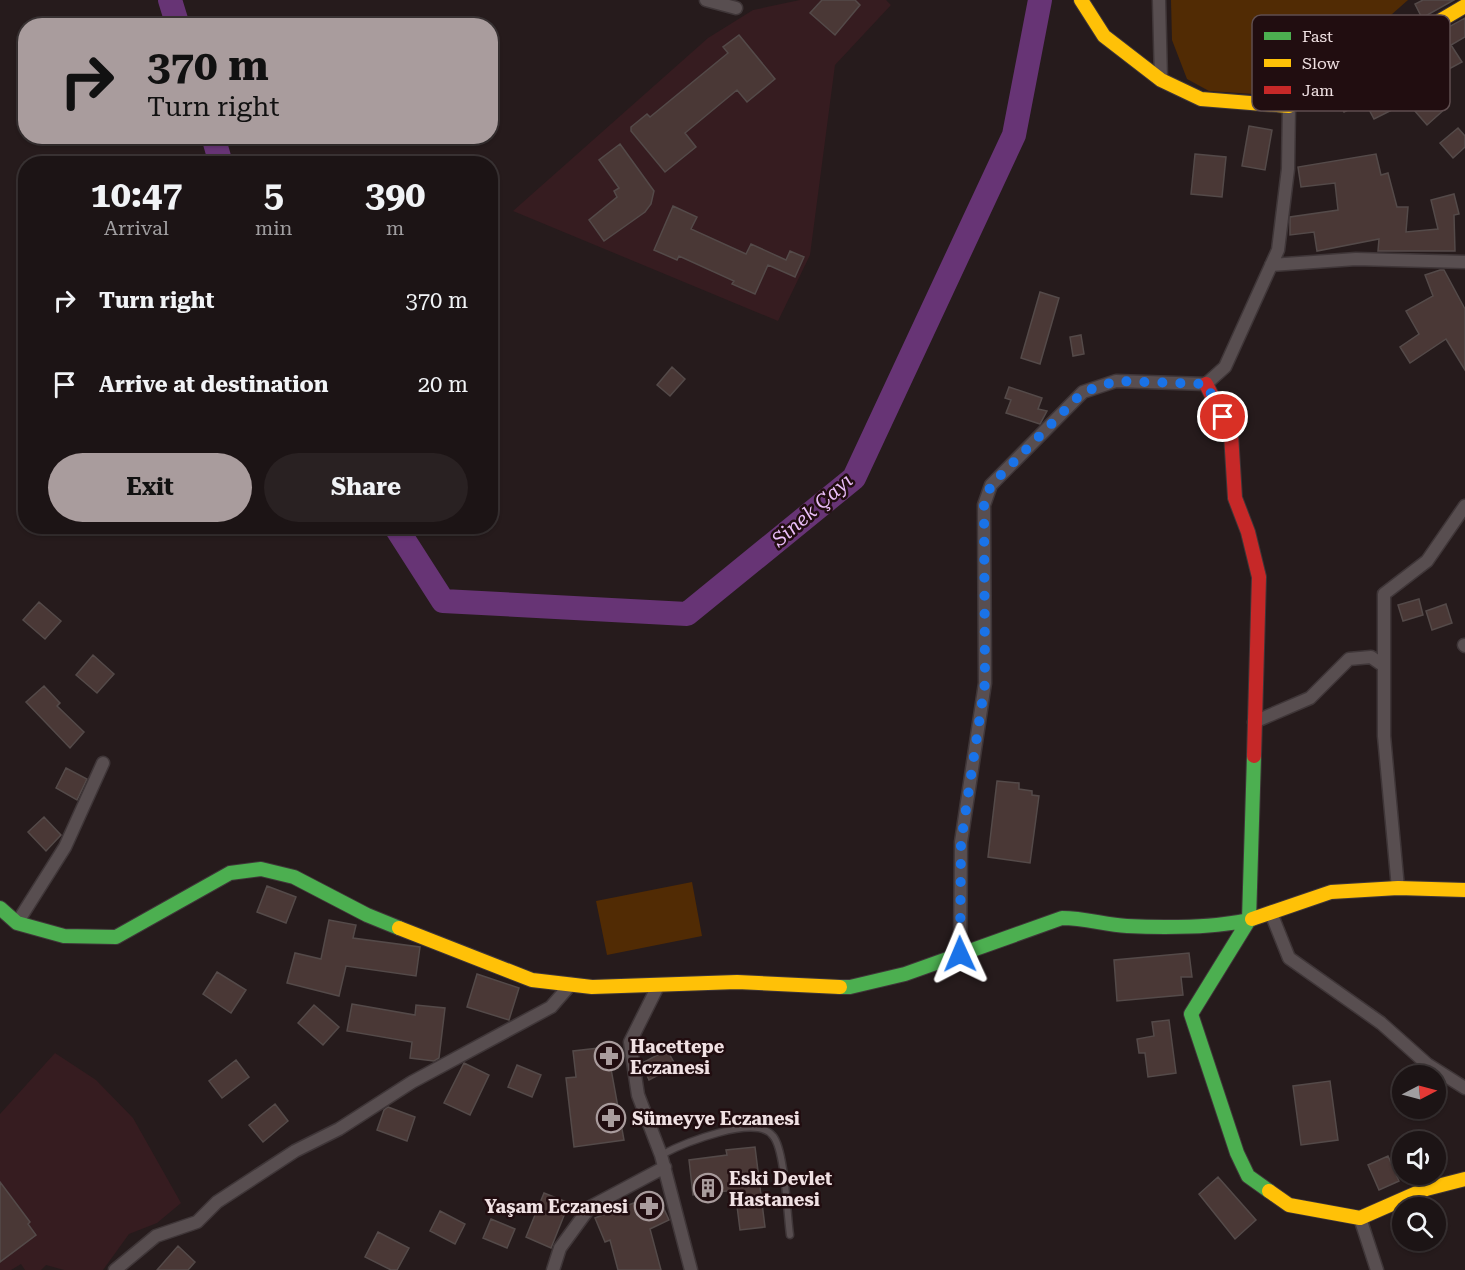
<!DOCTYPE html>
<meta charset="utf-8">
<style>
body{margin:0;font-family:"Roboto Serif",serif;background:#292122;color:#f1f3f6;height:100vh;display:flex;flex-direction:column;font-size:22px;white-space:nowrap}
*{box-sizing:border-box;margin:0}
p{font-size:20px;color:#a09ea0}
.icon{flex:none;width:33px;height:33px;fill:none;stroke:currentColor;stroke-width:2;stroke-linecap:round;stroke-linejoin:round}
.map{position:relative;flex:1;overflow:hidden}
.sheet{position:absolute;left:18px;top:156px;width:480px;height:378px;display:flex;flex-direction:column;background:#1c1415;border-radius:24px;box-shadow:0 2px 4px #0004,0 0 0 2px #3a3334}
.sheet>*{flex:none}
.top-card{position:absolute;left:18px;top:18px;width:480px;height:126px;border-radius:24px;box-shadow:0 2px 4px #0004,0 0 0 2px #3a3334;background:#a99c9d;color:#111;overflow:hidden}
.needle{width:39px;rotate:84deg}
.controls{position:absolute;left:1392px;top:1065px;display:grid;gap:12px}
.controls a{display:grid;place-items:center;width:54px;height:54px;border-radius:50%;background:#1c1415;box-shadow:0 2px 4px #0004,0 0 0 2px #3a3334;font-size:30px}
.pin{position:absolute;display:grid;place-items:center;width:51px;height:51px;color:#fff;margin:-26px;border:3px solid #fff;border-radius:50%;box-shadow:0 2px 6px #0007}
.me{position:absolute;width:66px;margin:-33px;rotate:359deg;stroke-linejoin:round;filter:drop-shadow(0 0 4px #0008)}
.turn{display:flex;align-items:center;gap:21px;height:126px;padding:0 30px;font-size:27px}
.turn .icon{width:78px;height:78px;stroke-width:2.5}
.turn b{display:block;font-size:42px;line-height:51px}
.eta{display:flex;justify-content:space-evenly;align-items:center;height:102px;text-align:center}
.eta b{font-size:36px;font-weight:700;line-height:42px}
.action{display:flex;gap:12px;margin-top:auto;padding:12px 30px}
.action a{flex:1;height:69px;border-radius:36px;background:#a99c9d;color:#111;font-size:24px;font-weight:700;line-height:69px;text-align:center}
.action a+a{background:#292122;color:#f1f3f6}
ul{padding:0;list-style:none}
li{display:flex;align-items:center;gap:18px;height:84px;padding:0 30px}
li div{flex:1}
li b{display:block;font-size:22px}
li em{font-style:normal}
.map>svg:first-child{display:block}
.built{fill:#361c20}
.green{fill:#512b04}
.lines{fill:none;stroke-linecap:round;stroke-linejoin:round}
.river{stroke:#673475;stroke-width:24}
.building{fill:#4a3836;stroke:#544a49;stroke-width:1.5}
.lane-casing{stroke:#3f3638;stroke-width:9}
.street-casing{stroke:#3f3638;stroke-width:15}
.fast-casing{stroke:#3f3638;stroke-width:16}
.slow-casing{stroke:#3f3638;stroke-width:16}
.jam-casing{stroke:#3f3638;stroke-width:16}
.lane{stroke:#584e50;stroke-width:6}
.street{stroke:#584e50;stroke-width:12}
.fast{stroke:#4caf50;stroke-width:14}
.slow{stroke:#ffc107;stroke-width:14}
.jam{stroke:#c62828;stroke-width:14}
.route{stroke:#1a73e8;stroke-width:10;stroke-dasharray:0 18}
.labels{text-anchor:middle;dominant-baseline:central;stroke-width:5;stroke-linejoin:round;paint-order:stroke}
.poi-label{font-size:18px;font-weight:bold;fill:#f0e1e3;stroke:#210d10;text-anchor:start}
.water-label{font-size:20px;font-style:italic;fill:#eabef9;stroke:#210d10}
.key{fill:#210d10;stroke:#5f4d4f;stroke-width:1.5}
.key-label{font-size:16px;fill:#f0e1e3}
</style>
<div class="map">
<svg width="1465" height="1270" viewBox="0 0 1465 1270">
<rect width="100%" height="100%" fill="#261b1c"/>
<path class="built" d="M800,0H886L891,5L835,65L810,255L778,321L513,211L708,38L753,10Z
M55,1053L96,1080L133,1118L181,1203L157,1223L129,1234L103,1270H64L46,1265L41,1270H25L21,1264L11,1270H0V1114Z"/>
<path class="green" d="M1171,0H1408L1298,97L1209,91L1187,79L1172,40Z
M692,882L702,936L607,955L596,901Z"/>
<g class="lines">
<path class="river" d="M170,0L178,26
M213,136L221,164
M395,526L443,601L687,614L854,478L1014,135L1040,0"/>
</g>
<path class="building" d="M822,0H855L860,5L835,35L810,13Z
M1423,0H1454L1422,18L1415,4Z
M1465,18V37L1451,45L1462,62L1393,99L1398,107L1374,119L1365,102L1344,112L1335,95L1373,75L1379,88L1417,68L1407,50Z
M739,35L775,79L747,102L737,90L685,133L696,147L665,172L631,131V127L647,114L650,117L728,53L723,47Z
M1433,93L1446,108L1427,125L1414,110Z
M1249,126L1272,130L1265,170L1242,166Z
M1458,128L1465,136V147L1453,158L1440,143Z
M620,144L654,191L651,204L645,212L604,241L589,220L617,197L614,191L619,188L599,160Z
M1195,154L1226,157L1222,197L1191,194Z
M1376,154L1381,175L1388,173L1397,207H1408L1406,232L1438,229L1431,200L1454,194L1459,214L1454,215L1455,251H1378L1379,239L1317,251L1314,232L1290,235V217L1338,210L1335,183L1301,187L1298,167Z
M673,206L697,217L691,229L746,254L751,244L786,260L790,251L804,257L795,277L768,265L755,294L732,284L734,281L679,256L677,260L654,250Z
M1440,270H1444L1465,309V370L1446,339L1410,363L1400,347L1419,334L1406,311L1433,296L1425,275Z
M1040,292L1059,298L1040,364L1021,358Z
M1081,335L1084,354L1073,356L1070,337Z
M672,367L685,379L670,396L657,385Z
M1009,387L1042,398L1038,409L1047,411L1040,424L1006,413L1011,400L1005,398Z
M1419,599L1423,615L1403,621L1398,605Z
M39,602L61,621L45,639L23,620Z
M1446,604L1452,623L1432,630L1426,611Z
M93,655L114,674L97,693L76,675Z
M44,686L60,703L57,706L84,732L70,748L26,702Z
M66,768L87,779L77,800L56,788Z
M997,781L1019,783V789L1032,791V795L1039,796L1030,863L988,857Z
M44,817L61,835L46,851L28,832Z
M267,886L296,897L286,923L257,912Z
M329,920L356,925L353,938L420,947L416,976L346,966L339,996L287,983L295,953L321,959Z
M1189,953L1192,977H1181L1183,995L1117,1001L1114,960Z
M217,972L246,990L231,1013L203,994Z
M477,974L519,988L509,1020L467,1007Z
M352,1004L415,1015L416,1005L445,1008L439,1058L434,1061L410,1058L412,1042L347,1031Z
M314,1005L339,1027L323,1045L298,1023Z
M1169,1020L1176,1073L1148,1077L1145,1053H1139L1137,1039L1154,1036L1152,1022Z
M616,1046L618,1068L611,1069L624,1140L574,1147L566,1078L576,1077L573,1051Z
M667,1050L676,1066L649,1080L642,1063Z
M236,1060L249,1077L222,1098L209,1081Z
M464,1063L489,1075L470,1115L444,1103Z
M517,1065L541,1075L532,1097L508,1087Z
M1330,1081L1338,1140L1301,1145L1293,1086Z
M275,1104L288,1121L263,1142L249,1125Z
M388,1107L415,1117L407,1141L377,1130L384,1110Z
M755,1147L765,1227L740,1230L735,1190L693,1195L689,1160L727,1155L726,1150Z
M1388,1156L1399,1181L1379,1190L1368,1165Z
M1218,1177L1256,1220L1235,1239L1199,1194Z
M0,1182L30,1222L28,1224L36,1235L0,1262Z
M544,1193L569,1203L551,1248L526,1237Z
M657,1194L669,1220L650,1229L661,1270H618L610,1240L605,1242L595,1218Z
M440,1211L465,1224L455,1244L430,1231Z
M491,1219L515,1229L507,1248L483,1238Z
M378,1232L409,1248L397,1270H391L365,1257Z
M178,1246L195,1262L188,1270H157Z"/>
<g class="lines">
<g class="lane-casing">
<path id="lane" d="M661,1155C682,1144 756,1113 773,1136C785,1150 787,1214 790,1235"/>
</g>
<g class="street-casing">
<path id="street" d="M706,0L736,8
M1159,0L1161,80
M1271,265L1356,259L1465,262
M1464,645L1465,646
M1254,722L1310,698L1349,659L1371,657L1384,666
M1398,888L1384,736V594L1427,561L1465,506
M1271,913L1289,958L1381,1023L1427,1064L1465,1088
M17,923L65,847L103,763
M960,954L961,842L985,683L984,505L991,485L1083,392L1116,381L1206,384L1225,367L1278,250L1288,169L1289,106
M658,986L630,1042L638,1095L661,1155L691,1270
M1360,1218L1377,1270
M115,1270L156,1236L197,1222L217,1202L295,1151L339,1129L412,1082L551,1007L571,984
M553,1270L560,1248L590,1207L665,1167"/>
</g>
<g class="fast-casing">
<path id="fast" d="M1254,756L1249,920L1191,1014L1237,1153L1248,1176L1269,1191
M0,908L17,923L64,936L116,937L230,873L261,869L294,877L367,915L399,928
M840,987H850L905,974L1062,918C1086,918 1105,925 1127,926C1162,928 1218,928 1252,919"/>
</g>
<g class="slow-casing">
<path id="slow" d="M1081,0L1104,36L1161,80L1201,99L1289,106L1319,92L1465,6
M1252,919L1331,892L1398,888L1465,890
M399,928L532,980L592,987L737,982L840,987
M1269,1191L1289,1205L1360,1218L1426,1189L1465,1179"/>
</g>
<g class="jam-casing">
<path id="jam" d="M1206,384L1231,434L1235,498L1248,532L1259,577L1254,756"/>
</g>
<use href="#lane" class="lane"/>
<use href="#street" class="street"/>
<use href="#fast" class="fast"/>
<use href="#slow" class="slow"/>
<use href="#jam" class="jam"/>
</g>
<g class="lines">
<path class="route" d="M960,954L961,842L985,683L984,505L991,485L1083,392L1116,381L1206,384L1223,417"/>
</g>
<defs>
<g id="pharmacy-ring" transform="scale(1.5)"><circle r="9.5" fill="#210d10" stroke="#a99c9d" stroke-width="1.5"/><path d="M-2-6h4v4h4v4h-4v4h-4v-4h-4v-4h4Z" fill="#a99c9d"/></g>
<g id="building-ring" transform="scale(1.5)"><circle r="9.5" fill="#210d10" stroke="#a99c9d" stroke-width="1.5"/><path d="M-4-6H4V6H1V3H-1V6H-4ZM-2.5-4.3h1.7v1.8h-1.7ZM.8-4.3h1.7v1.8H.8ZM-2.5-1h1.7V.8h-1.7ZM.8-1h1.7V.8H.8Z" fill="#a99c9d"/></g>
</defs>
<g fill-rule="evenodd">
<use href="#pharmacy-ring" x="609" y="1056"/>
<use href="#pharmacy-ring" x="611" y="1118"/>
<use href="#building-ring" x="708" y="1188"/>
<use href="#pharmacy-ring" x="649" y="1206"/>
</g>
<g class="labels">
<g class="poi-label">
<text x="630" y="1046">Hacettepe<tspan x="630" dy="21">Eczanesi</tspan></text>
<text x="632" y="1118">Sümeyye Eczanesi</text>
<text x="729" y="1178">Eski Devlet<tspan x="729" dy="21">Hastanesi</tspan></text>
<text x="628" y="1206" text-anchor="end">Yaşam Eczanesi</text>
</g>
<g class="water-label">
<text transform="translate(812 510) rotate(-41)">Sinek Çayı</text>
</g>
</g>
<rect x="1252" y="15" width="198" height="96" rx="9" class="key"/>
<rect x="1264" y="32" width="27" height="8" fill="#4caf50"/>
<rect x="1264" y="59" width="27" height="8" fill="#ffc107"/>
<rect x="1264" y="86" width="27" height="8" fill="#c62828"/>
<g class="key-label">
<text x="1302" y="42">Fast</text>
<text x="1302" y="69">Slow</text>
<text x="1302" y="96">Jam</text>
</g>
</svg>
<div class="controls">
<a><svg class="needle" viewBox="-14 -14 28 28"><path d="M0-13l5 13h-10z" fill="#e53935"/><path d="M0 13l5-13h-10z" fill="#a09ea0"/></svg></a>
<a><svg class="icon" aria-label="sound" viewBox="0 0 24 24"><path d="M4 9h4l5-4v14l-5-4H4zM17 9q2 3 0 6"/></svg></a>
<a><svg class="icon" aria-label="search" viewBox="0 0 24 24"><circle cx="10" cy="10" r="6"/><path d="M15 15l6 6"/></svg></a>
</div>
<div class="pin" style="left:1223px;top:417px;background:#d93025"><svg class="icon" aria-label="arrive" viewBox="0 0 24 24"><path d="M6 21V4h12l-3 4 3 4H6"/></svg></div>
<svg class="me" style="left:960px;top:954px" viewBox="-20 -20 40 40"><path d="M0-17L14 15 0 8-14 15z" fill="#1a73e8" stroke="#fff" stroke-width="4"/></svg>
<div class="top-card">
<div class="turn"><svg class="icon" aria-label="right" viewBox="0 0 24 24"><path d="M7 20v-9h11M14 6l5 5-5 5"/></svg><div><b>370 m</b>Turn right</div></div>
</div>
<section class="sheet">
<div class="eta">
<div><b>10:47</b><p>Arrival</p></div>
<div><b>5</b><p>min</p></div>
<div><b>390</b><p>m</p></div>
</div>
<ul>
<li><svg class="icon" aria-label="right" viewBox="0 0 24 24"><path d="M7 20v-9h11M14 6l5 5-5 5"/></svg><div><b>Turn right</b></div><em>370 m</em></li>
<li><svg class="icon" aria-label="arrive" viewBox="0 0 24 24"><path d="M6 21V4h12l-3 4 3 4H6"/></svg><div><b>Arrive at destination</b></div><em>20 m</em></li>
</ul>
<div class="action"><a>Exit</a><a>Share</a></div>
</section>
</div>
